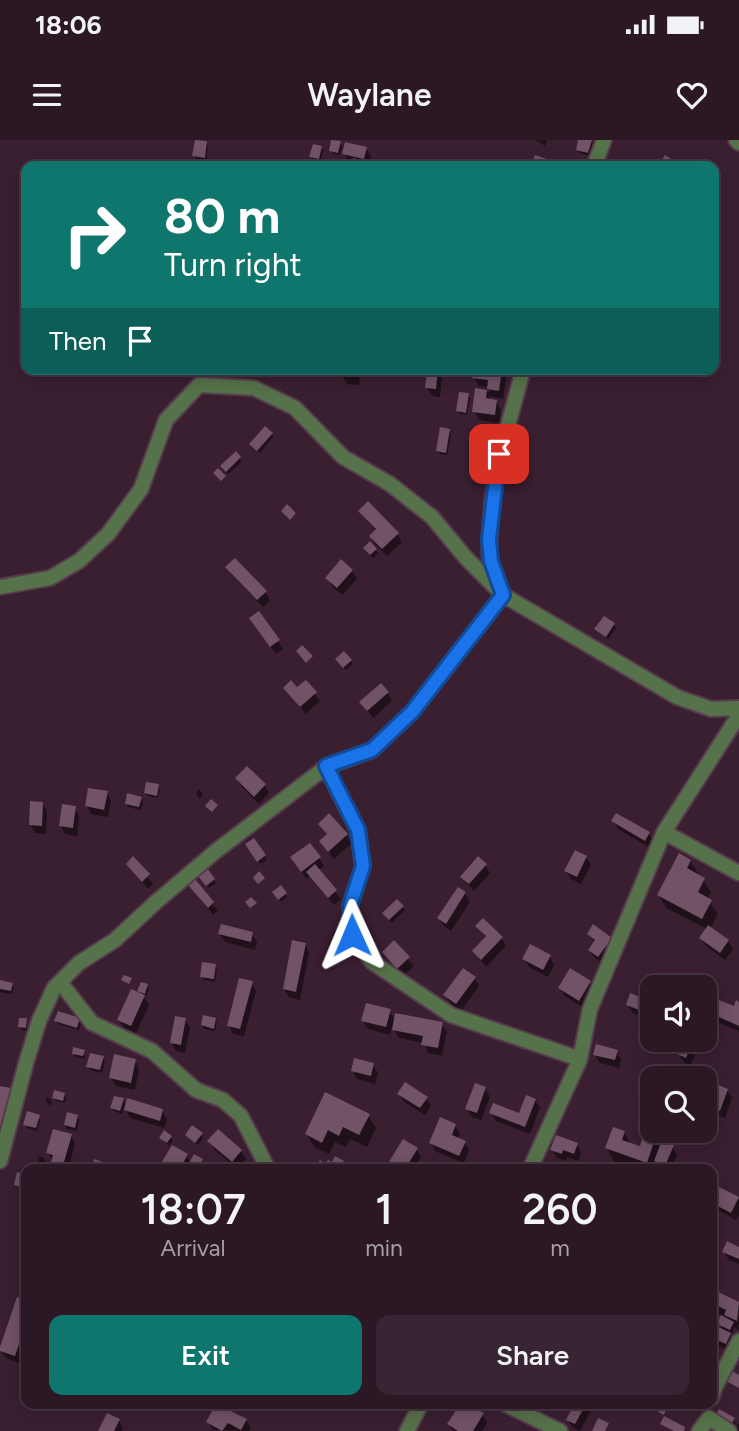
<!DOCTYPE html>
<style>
body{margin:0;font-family:Figtree,sans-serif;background:#382432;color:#f1f3f6;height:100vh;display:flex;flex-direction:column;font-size:26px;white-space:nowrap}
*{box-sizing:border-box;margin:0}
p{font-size:23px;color:#a69fa7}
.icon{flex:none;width:38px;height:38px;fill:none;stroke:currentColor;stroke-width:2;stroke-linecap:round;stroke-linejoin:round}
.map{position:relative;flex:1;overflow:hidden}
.drawer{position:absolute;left:21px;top:1024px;width:696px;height:245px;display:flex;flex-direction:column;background:#2c1725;border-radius:14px;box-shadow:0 4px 18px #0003,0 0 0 2px #483642}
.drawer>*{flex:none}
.top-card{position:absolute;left:21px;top:21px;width:698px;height:214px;border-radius:14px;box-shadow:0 4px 18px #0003,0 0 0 2px #483642;background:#0f766e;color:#fff;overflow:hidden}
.buttons{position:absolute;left:640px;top:835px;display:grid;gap:14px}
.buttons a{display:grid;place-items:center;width:77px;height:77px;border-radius:14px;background:#2c1725;box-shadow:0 4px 18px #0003,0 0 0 2px #483642;font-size:35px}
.pin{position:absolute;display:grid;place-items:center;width:60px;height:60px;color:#fff;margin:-30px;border-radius:14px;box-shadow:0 4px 10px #0006}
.me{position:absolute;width:77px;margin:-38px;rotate:359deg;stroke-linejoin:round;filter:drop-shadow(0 0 5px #0008)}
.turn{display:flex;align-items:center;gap:24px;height:147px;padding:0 28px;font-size:32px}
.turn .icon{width:91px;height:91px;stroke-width:2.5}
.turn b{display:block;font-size:49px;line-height:60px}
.then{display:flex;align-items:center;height:66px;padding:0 28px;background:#0003;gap:14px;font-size:26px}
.eta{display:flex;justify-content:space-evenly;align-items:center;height:119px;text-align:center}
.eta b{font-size:42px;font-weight:600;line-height:49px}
.primary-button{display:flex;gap:14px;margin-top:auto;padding:14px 28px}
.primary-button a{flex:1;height:80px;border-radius:14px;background:#0f766e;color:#fff;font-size:28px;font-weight:600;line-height:80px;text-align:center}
.primary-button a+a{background:#382432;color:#f1f3f6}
.status{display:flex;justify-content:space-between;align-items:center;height:49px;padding:0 35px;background:#2c1725;direction:ltr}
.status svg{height:19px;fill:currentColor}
header{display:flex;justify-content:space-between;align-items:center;height:91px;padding:0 28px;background:#2c1725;font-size:32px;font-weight:600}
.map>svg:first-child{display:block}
.shadow{fill:#0007;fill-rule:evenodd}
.building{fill:#715266}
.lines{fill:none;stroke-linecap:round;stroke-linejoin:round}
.street-casing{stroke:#563c4d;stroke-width:18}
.street{stroke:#56724a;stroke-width:14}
.route-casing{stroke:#114b97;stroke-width:18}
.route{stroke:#1a73e8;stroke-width:12}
</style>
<div class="status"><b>18:06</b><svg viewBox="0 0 49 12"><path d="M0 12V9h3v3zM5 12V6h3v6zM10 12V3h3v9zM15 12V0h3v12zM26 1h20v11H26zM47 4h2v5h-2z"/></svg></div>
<header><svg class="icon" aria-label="menu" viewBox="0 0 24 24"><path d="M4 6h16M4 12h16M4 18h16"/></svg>Waylane<svg class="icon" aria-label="heart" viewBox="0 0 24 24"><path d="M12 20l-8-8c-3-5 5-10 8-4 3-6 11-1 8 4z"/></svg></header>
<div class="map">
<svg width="739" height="1291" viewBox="0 0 739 1291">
<rect width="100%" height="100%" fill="#3a1f31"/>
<path class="shadow" d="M535,0H547L545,6Z
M580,0H591L593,3L590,16L580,13L578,10Z
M206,2L208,6L206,21L196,19L194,15Z
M340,3L342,6L340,15L333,14L331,10Z
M321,7L323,11L320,22L313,20L311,17Z
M366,8L371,17L368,26H353V23L349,22L344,13Z
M536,17L563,26H535Z
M342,229H360L359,245L347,244L342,236Z
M428,229H438L442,235L440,257L432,256L427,248Z
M501,230L506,238L503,259L489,256L491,261H496L501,270L499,283L479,280L474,271L477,250L490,252L489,247L479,246L474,237Z
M468,255L470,258L467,275L460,274L458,271Z
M449,290L451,294L447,315L440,314L438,311Z
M272,294L273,297L260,313L254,307Z
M236,314L242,322L228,334L224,330Z
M360,371L397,394L402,402L387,416L375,404L371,396L376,391Z
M376,410L378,413L373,418L367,412Z
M228,427L265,452L270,460L263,467L232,435Z
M352,431L357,439L342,455L332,446L327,438Z
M614,485L616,488L608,499L597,489Z
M256,486L278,501L283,509L276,514Z
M351,521L353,524L346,530L339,523Z
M305,542L320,561L306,574L285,548L297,550Z
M388,553L392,561L373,578L361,562Z
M237,639L264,645L269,653L259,664L242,647Z
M158,646L160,649L158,658L148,656L146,653Z
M199,649L203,654L200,659L196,654Z
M107,653L111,661L108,677L91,674L87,666Z
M141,658L143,662L141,670L128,667L126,663Z
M42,663L47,671L46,694L35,693L31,685Z
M75,668L79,676L77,696L65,694L61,686Z
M329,676L352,703L334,719L321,702L328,696L320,684Z
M613,681L649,694L654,702L650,708L618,689Z
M253,700L267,720L260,724L247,705Z
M586,717L591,725L581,744L571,739L566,731Z
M319,718L324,726L318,731L341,759L334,765L310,736L307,739L297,726Z
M133,719L153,744L148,749L128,724Z
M690,721L711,752L707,759L718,774L710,789L728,801L733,809L725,820L706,806L701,798L707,789L666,768L659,755Z
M485,725L490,733L474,751L462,737Z
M201,739L214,740L216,743L209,748Z
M194,742L218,771L213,775L190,746Z
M281,748L287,757L281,762L275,752Z
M465,753L470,762L451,791L444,786L439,778Z
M403,767L405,770L392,783L386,777Z
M478,786L501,798L506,806L486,827L474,812L486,798Z
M220,794H252L257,802L255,810L225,802Z
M589,794L611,799L616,807L603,824L595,818L590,810L595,803Z
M394,803L414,826L403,836L384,812Z
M305,804L309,813L300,860L289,857L284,849Z
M550,817L554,825L548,837L529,827L524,819Z
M215,825L217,829L215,842L204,840L202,837Z
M474,838L479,846L461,871L450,863L445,855Z
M0,842L12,844L14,848L12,854L0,852Z
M590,842L595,850L584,868L565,856L560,848Z
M251,843L256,851L244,896L233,894L229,885Z
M147,846L149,849L146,856L143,855L149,865L136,893L124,888L119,880L142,856L139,851Z
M653,863V889L646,887L642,876L633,873L628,865Z
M739,863V891L717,882L712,873L734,869Z
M389,871L396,881L442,884L447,892L442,916L428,913L424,903L399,898L392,887L390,895L368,889L363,881Z
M215,879L217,883L215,891L204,889L202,885Z
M26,880L28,891L22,890L20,887Z
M56,880H79L81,883L79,890L58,884Z
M185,880L190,888L185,913L176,911L172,903Z
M685,900H702L690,926L684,922L679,914Z
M84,911L85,919L75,917L73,914Z
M616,911L621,919L619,928L600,923L595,915Z
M103,918L105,921L102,933L90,930L88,926Z
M135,921L139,929L135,950L116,946L111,938Z
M373,925L378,933L375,944L357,939L353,931Z
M485,948L490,957L481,980L472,977L467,969Z
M727,950L732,958L725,978L713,973L708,965Z
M64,954L66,958L65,963L56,961L54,958Z
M399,954L426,958L431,966L425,975L404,962Z
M47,957L52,961L51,966L46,962Z
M123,960L126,967L162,971L167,979L164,988L130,978L124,966L122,974L114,971L112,968Z
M535,960L540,968L530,994L496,981L491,973L520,975Z
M77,976L79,980L77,991L67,989L65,985Z
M368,976L376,988L367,1007L350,999L346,1007L335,1002L329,1014L314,1007L307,994Z
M38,977L40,980L37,991L27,988L25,984Z
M455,986L460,994L457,999L464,1002L469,1010L464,1023L435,1011L431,1002Z
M653,990H665L668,995L665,1003L672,1006L677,1015L671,1029H660L658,1024L656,1029H638L614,1021L607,1008L624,992L631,1005L641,1008Z
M71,995L75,1004L68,1029H52L53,1021L48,1013Z
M201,995L203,998L198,1005L189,998Z
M161,998H171L173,1001L169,1006Z
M210,1001L241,1011L246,1019L237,1029L214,1009Z
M577,1004L581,1013L578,1021L567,1017L566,1021L557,1018L552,1010Z
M416,1009L421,1017L414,1029H391L389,1025Z
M38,1016L44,1018L46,1024L39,1022Z
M187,1016L192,1024L189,1029H165L162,1025Z
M23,1036L25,1039L22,1050L15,1045Z
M718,1048L739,1060V1075L736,1080L716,1069L712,1064Z
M739,1109V1124L729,1120L724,1112Z
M712,1113L718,1122L712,1134Z
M712,1151L739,1164V1190L734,1187L732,1193L727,1190L734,1202L730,1211L712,1203ZM719,1174L723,1176L719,1184L724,1191L713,1186Z
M18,1159L26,1162V1204L19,1223L6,1218L1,1210Z
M147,1264H161L157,1271Z
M206,1264H220L218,1266L246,1280L251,1288L249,1291L213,1290L208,1282L215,1269Z
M269,1264H285L286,1265L283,1271Z
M462,1264L482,1274L487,1283L482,1291H453L449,1284Z
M576,1264H589L592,1268L580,1291L573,1288L568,1280Z
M733,1279L737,1286L739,1283V1291L718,1282Z
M119,1280L123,1289L122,1291H100Z"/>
<path class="building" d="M195,0L207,1L205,18L192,16Z
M331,0L341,1L338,13L329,11Z
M578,0H592L588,13L576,10Z
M345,2L367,7L364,19L342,14Z
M313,4L322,6L319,19L309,17Z
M535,15L567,26L532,24Z
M665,15L676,22L673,26H658Z
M353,18L366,21L365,26H351Z
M341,229H356V237L340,236Z
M427,229H438L436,249L425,248Z
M450,229H458V236H450Z
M473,229H502L499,251L487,249L488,240L472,238Z
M475,248L487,250L486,258L497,260L495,275L472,272Z
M459,252L469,253L466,273L456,271Z
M265,286L273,293L257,311L249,304Z
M440,287L450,289L446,313L436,311Z
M236,311L241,317L226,332L220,326Z
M218,328L226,336L221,341L213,333Z
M368,361L399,393L382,409L369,396L376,389L358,371Z
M287,364L296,373L290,380L281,371Z
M370,401L377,409L370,415L363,408Z
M235,418L267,451L257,460L225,427Z
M341,419L353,430L337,448L325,438Z
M259,471L280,500L270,507L249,478Z
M604,476L615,483L606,497L594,489Z
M302,505L313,516L306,523L296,511Z
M344,511L352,520L343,528L335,519Z
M291,540L297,547L306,540L317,552L300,567L283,548Z
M381,543L389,552L367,571L359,562Z
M247,626L266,644L254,657L235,638Z
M146,642L159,644L157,656L144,653Z
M88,648L108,651L104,670L85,666Z
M127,653L142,657L139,667L125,664Z
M211,659L218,665L212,672L205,666Z
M30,661L43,662L42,686L29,685Z
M62,664L76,666L73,688L59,686Z
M329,673L348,694L328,712L319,701L327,694L318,684Z
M616,673L650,692L645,701L611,681Z
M254,698L266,715L257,722L245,704Z
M310,703L321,717L301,732L290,717Z
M575,710L587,716L577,737L564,731Z
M679,713L691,720L687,728L705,738L698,752L712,760L702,779L657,755Z
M133,716L150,734L142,742L126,724Z
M478,716L487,724L469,744L460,737Z
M315,724L337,750L328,758L306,732Z
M207,728L215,739L206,746L197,735Z
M259,731L265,738L258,744L253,738Z
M195,739L214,762L208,768L188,745Z
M281,745L287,753L278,760L272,752Z
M458,747L466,752L446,784L437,778Z
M251,757L257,763L250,768L245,762Z
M397,759L404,766L389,780L382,773Z
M483,778L503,797L481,820L472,811L486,796L475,786Z
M221,784L253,792L251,802L218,794Z
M593,784L612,798L598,817L588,810L595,800L587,794Z
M708,785L729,800L720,813L699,798Z
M292,800L306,803L296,852L283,849Z
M394,800L410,817L397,829L382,812Z
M530,804L551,815L543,830L522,819Z
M202,822L216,824L214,839L200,837Z
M463,828L476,837L456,864L443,855Z
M570,828L591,841L579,861L558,848Z
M124,835L132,838L129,844L121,840Z
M239,838L253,841L240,889L227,886Z
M0,840L13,843L11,851L0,849Z
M141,842L148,844L145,854L137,851Z
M131,849L145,855L131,886L117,880Z
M630,853L653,862L651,883L639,879L642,871L626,865Z
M716,859L734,866L736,860L739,862V886L710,873Z
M366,863L391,869L386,887L361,881Z
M58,871L80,878L77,888L54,881Z
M395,873L443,882L438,908L421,905L423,896L392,890Z
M203,875L216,878L214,889L201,885Z
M175,876L186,878L181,905L170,903Z
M19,878H27L26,888L18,887Z
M683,900H694L686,918L677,914Z
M596,904L618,910L615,920L593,915Z
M73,907L85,910L83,916L72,914Z
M90,913L104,916L100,930L86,927Z
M114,914L136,919L131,943L109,938Z
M354,918L374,923L371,936L351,931Z
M405,942L428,957L420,968L397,954Z
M475,943L486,947L477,973L465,969Z
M714,943L728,949L720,971L706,965Z
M0,946L11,948L1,995H0Z
M54,950L65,953L63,961L52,958Z
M325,952L370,974L359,995L343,987L339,996L328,990L322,1003L305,994Z
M526,955L536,959L525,987L489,973L493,963L519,973Z
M114,956L124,958L120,971L110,968Z
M127,958L163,969L160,981L124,970Z
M27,971L40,975L36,988L23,985Z
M67,972L78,975L75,988L64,985Z
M440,977L456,984L452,995L466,1001L459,1016L429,1003Z
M649,977L653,978V990H658L647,1023L605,1008L613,987L625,991L622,1000L640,1006Z
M192,985L203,993L195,1003L185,995Z
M53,989L72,994L62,1029L49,1028L53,1015L46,1013Z
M218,989L242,1010L232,1022L207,1001Z
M164,990L172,996L167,1003L159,998Z
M556,995L578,1003L574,1014L563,1010L562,1014L550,1010Z
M403,999L418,1008L405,1029H393L387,1025Z
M662,1000L674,1005L665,1026L654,1021Z
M172,1005L188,1014L180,1029H167L160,1025Z
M194,1014L203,1019L198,1028L189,1023Z
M335,1016L344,1021L339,1029H314L320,1020L325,1024L328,1020L332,1022Z
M94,1019L106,1023L104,1029H91Z
M17,1032L24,1034L21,1047L14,1045Z
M717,1046L739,1057L731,1073L712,1063V1055Z
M727,1101L739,1107V1119L722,1112Z
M712,1149L739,1162L737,1181L724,1175L726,1170L712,1163Z
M17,1157L26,1160V1184L15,1216L0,1211V1207Z
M721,1175L734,1182L730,1190L717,1184Z
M712,1184L731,1193L726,1204L712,1198Z
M732,1231L739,1235V1248L726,1241Z
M216,1264L247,1279L241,1290L228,1283L222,1291L206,1282Z
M460,1264H468L484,1273L473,1291H458L447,1284Z
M574,1264H586L575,1284L566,1280Z
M661,1265L667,1268L664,1275L658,1272Z
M719,1269L735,1278L730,1287L714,1279Z
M107,1273L120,1279L114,1291H98Z
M664,1276L685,1287L684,1291H674L660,1284Z
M598,1278L609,1283L605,1291H592Z"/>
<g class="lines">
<g class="street-casing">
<path id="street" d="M736,0L739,3
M594,26L604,0
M0,447L50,438L79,421L108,394L141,349L166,280L199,245L254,248L295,268L343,317L390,344L432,377L466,418L503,455L677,557L711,569L739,568
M501,450C498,440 492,430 490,420C488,406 490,391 491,377C494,325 511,279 523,229
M326,627L358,690L363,726L350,766L352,795L372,822L451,875L580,919
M664,692L739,733
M60,842L92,883L152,911L196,950L223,960L241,976L268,1029
M0,1021L26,923L39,881L54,848L79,823L115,800L156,762L216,711L326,627L372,610L412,572L503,455
M530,1029L580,919L590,869L664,692L739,575
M712,1257L715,1247L739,1201
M505,1264L560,1291
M407,1291L421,1264
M699,1291L709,1278L729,1291"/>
</g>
<use href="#street" class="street"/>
</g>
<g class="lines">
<g class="route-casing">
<path id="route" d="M352,795L350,766L363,726L358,690L326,626L372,610L412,572L503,455L491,421L489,399L499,314"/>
</g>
<use href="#route" class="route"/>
</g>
</svg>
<div class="buttons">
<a><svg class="icon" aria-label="sound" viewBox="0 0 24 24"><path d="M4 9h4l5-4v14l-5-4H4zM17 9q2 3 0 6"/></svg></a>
<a><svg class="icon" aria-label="search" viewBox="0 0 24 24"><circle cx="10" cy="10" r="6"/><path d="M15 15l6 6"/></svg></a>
</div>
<div class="pin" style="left:499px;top:314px;background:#d93025"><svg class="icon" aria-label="arrive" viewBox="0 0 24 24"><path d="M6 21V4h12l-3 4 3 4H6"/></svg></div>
<svg class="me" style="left:352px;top:795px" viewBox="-20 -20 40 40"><path d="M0-17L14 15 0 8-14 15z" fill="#1a73e8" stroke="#fff" stroke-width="4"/></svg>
<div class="top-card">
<div class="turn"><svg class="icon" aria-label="right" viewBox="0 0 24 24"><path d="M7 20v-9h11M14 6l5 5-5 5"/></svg><div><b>80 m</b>Turn right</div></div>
<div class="then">Then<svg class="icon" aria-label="arrive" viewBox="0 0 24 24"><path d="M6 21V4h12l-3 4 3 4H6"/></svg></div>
</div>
<section class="drawer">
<div class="eta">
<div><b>18:07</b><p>Arrival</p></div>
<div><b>1</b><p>min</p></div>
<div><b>260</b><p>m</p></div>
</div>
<div class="primary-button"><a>Exit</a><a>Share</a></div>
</section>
</div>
